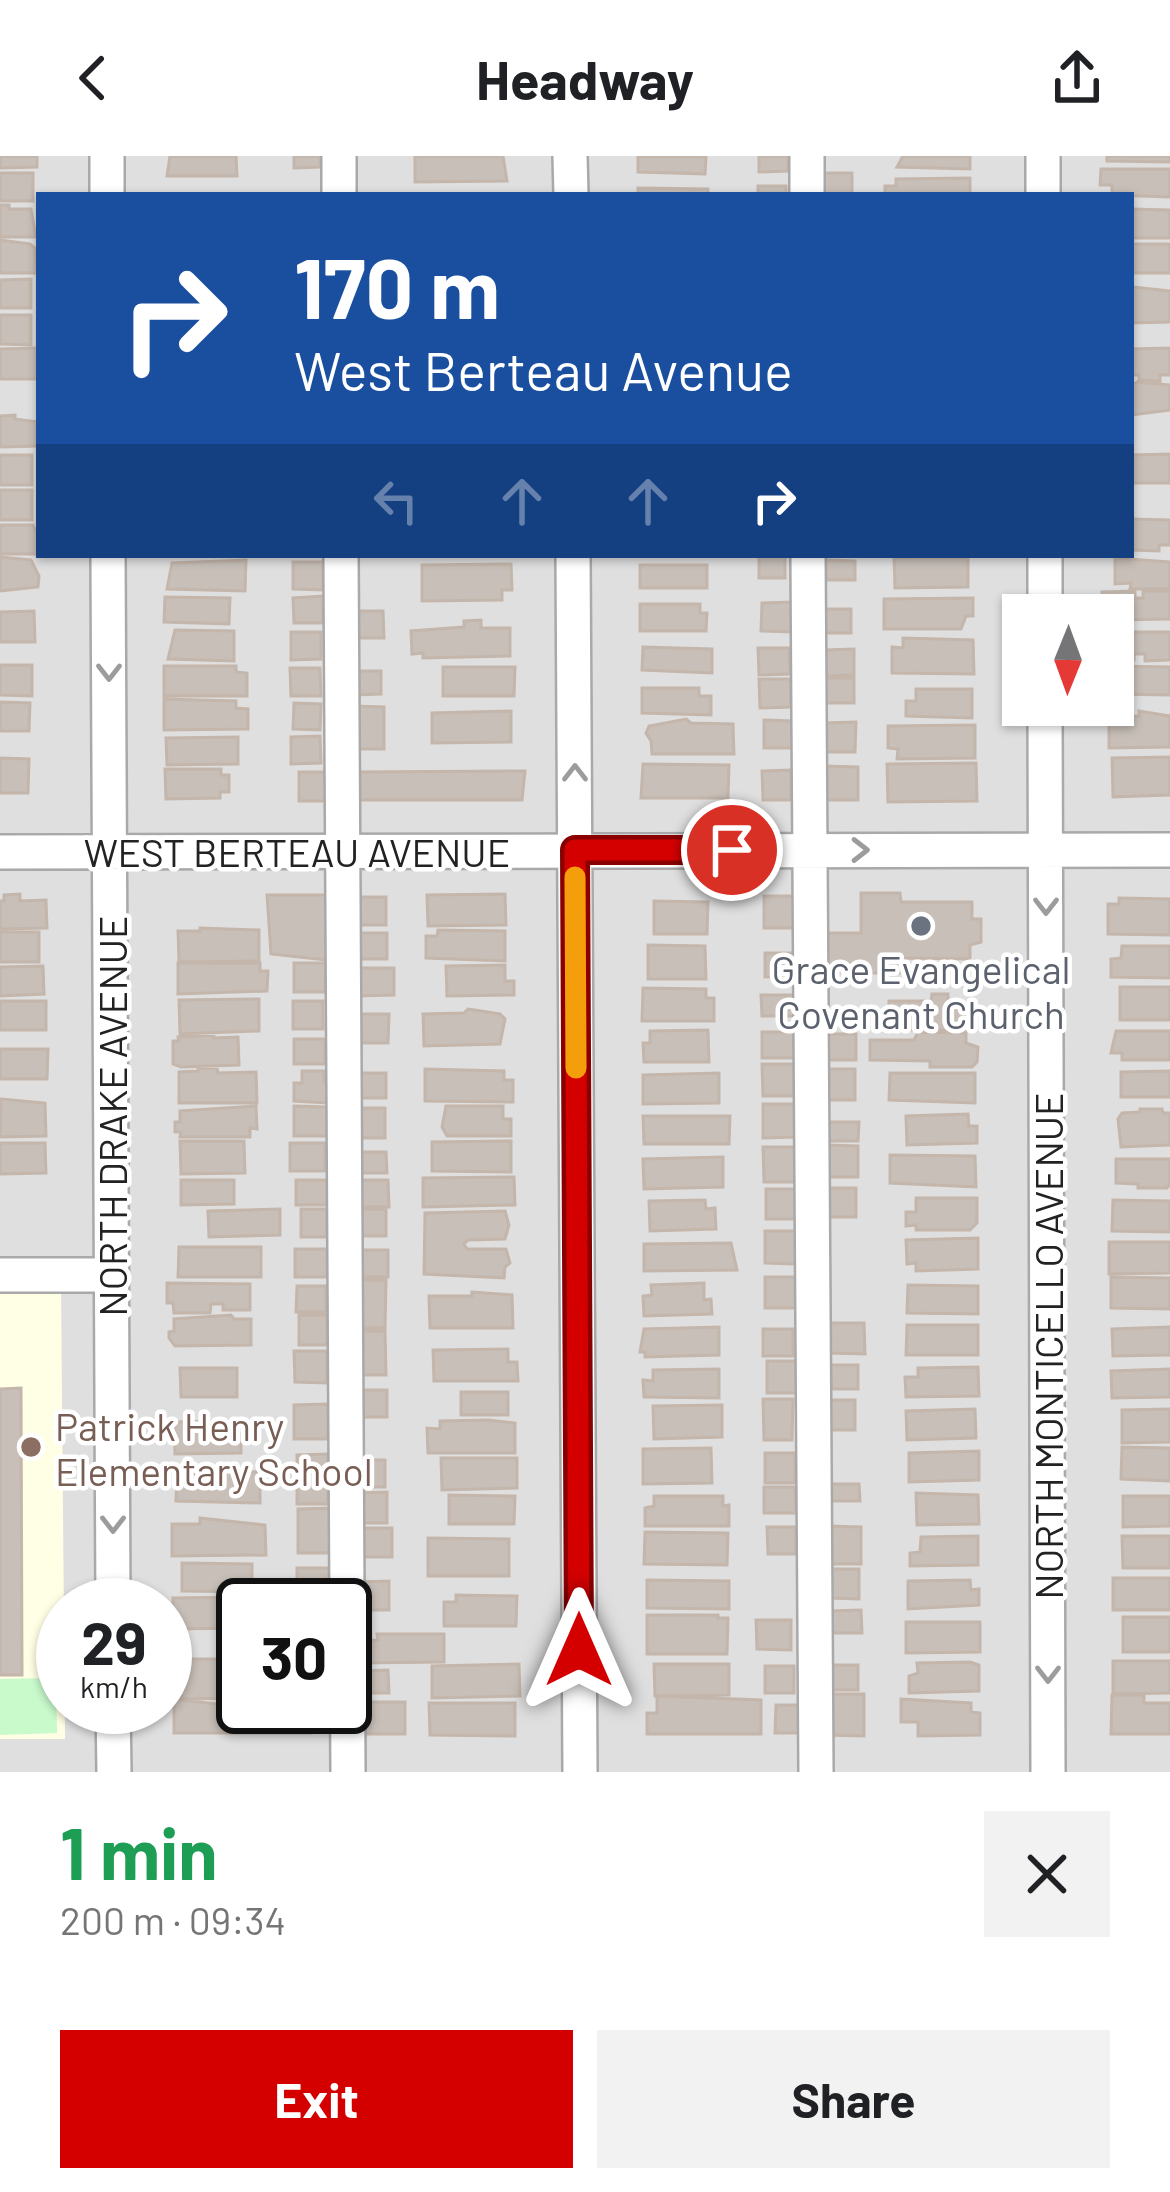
<!DOCTYPE html>
<meta charset="utf-8">
<style>
body{margin:0;font-family:Barlow,sans-serif;background:#f2f2f2;color:#202124;height:100vh;display:flex;flex-direction:column;font-size:45px;white-space:nowrap}
*{box-sizing:border-box;margin:0}
p{font-size:39px;color:#757577}
.icon{flex:none;width:66px;height:66px;fill:none;stroke:currentColor;stroke-width:2;stroke-linecap:round;stroke-linejoin:round}
.map{position:relative;height:1616px;overflow:hidden}
.sheet{display:flex;flex-direction:column;background:#fff;flex:1}
.sheet>*{flex:none}
.hud{position:absolute;left:36px;top:36px;width:1098px;height:366px;border-radius:0px;box-shadow:0 3px 9px #0004;background:#1a4fa0;color:#fff;overflow:hidden}
.needle{width:78px;rotate:181deg}
.controls{position:absolute;left:1002px;top:438px;display:grid;gap:24px}
.controls a{display:grid;place-items:center;width:132px;height:132px;border-radius:0px;background:#fff;box-shadow:0 3px 9px #0004;font-size:60px}
.speed{position:absolute;left:36px;top:1422px;display:flex;gap:24px;font-size:60px;font-weight:700;text-align:center}
.speed>*{display:grid;place-content:center;width:156px;height:156px;border-radius:50%;background:#fff;box-shadow:0 3px 9px #0004;line-height:1}
.speed small{font-size:30px;font-weight:400}
.speed .limit{border:6px solid #111;border-radius:18px;background:#fff;color:#111}
.pin{position:absolute;display:grid;place-items:center;width:102px;height:102px;color:#fff;margin:-51px;border:6px solid #fff;border-radius:50%;box-shadow:0 3px 12px #0007}
.me{position:absolute;width:132px;margin:-66px;rotate:0deg;stroke-linejoin:round;filter:drop-shadow(0 0 9px #0008)}
.turn{display:flex;align-items:center;gap:42px;height:252px;padding:0 60px;font-size:54px}
.turn .icon{width:156px;height:156px;stroke-width:2.5}
.turn b{display:block;font-size:84px;line-height:102px}
.lanes{display:flex;align-items:center;height:114px;padding:0 60px;background:#0003;justify-content:center;gap:60px;direction:ltr}
.lanes .off{opacity:.35}
.round{display:grid;place-items:center;flex:none;width:126px;height:126px;border-radius:0px;background:#f2f2f2}
.summary{display:flex;align-items:center;justify-content:space-between;height:204px;padding:0 60px}
h1{font-size:72px;font-weight:700;line-height:90px;color:#1e9e55}
.action{display:flex;gap:24px;margin-top:auto;padding:24px 60px}
.action a{flex:1;height:138px;border-radius:0px;background:#d40000;color:#fff;font-size:48px;font-weight:700;line-height:138px;text-align:center}
.action a+a{background:#f2f2f2;color:#202124}
header{display:flex;justify-content:space-between;align-items:center;height:156px;padding:0 60px;background:#fff;font-size:54px;font-weight:700}
.map>svg:first-child{display:block}
.residential{fill:#e0dfdf;fill-rule:evenodd}
.education{fill:#ffffe5}
.park{fill:#c8facc}
.building{fill:#c7bfb8;stroke:#c4b6ab;stroke-width:3}
.lines{fill:none;stroke-linecap:round;stroke-linejoin:round}
.minor-casing{stroke:#a9a9a9;stroke-width:38}
.minor{stroke:#fff;stroke-width:33}
.oneway{stroke:#9c9c9c}
.route-casing{stroke:#8a0000;stroke-width:30}
.route{stroke:#d40000;stroke-width:21}
.slow{stroke:#f59e0b;stroke-width:21}
.worship-dot{fill:#6b7280;stroke:#fff;stroke-width:4.5}
.education-dot{fill:#8d6e63;stroke:#fff;stroke-width:4.5}
.labels{text-anchor:middle;dominant-baseline:central;stroke-width:9;stroke-linejoin:round;paint-order:stroke}
.street-label{font-size:39px;fill:#222;stroke:#fff}
.worship-label{font-size:39px;fill:#5b616d;stroke:#fff}
.education-label{font-size:39px;fill:#785e54;stroke:#fff;text-anchor:start}
</style>
<header><svg class="icon" aria-label="back" viewBox="0 0 24 24"><path d="M15 5l-7 7 7 7"/></svg>Headway<svg class="icon" aria-label="share" viewBox="0 0 24 24"><path d="M12 15V3M7 8l5-5 5 5M5 13v7h14v-7"/></svg></header>
<div class="map">
<svg width="1170" height="1616" viewBox="0 0 1170 1616">
<rect width="100%" height="100%" fill="#f2efe9"/>
<path class="residential" d="M0,0H1170V1616H0ZM39,39H1131V399H39ZM1023,459H1113V549H1023ZM63,1449H165V1551H63ZM243,1449H345V1551H243Z"/>
<path class="education" d="M0,1132H61L65,1583H0Z"/>
<path class="park" d="M56,1522L57,1577L0,1579V1523Z"/>
<path class="building" d="M0,0H37V11L0,12Z
M170,0H236L237,20H167Z
M294,0H320V11L294,12Z
M415,0H503L507,25L415,26Z
M638,0L706,1L705,18L638,16Z
M759,0H788V15L759,16Z
M903,0H970V13L897,11Z
M1107,0H1170V6L1107,5Z
M1101,13H1170V41L1112,39V29H1100Z
M0,17H33V45H0Z
M820,17H852V39H820Z
M970,22V39H885V30H896V23Z
M758,30H786V39H758Z
M638,32L708,33V39H638Z
M0,49H9V53H31L36,81H0Z
M1131,53L1170,54V82H1131Z
M0,84L30,88L35,92L37,117H0Z
M1131,88H1170V117H1131Z
M31,123V152H0V124Z
M1133,131L1170,135V166L1131,167Z
M0,159H31V189L0,188Z
M39,192V223H0V193Z
M1170,192V219H1160V225L1139,224V219H1131V193Z
M1137,226L1170,229V254L1131,259V230Z
M15,259V263L38,266L39,290L0,291V260Z
M1170,298V327H1131V299Z
M0,299H32V329H0Z
M0,334H32V364H0Z
M1131,363L1170,364V389H1159V395L1131,394Z
M0,369H33L39,382V398H0Z
M759,399H785V422H759Z
M0,401L31,404L39,420L38,431L0,435Z
M968,401V431L895,432L894,402Z
M1115,402L1170,406V433H1130L1131,427L1115,428Z
M246,404L245,435L167,433L172,407Z
M826,404L855,405V424H826Z
M293,406H323V434L293,433Z
M511,408L512,434H502V444L422,445V409Z
M640,409H707V432H640Z
M1135,435V442H1143V435H1170V463L1113,464L1114,452H1103L1102,436Z
M323,440V467H294L293,442Z
M165,441L230,442L229,468L164,466Z
M973,442V460H966L961,473H884V443Z
M793,446L792,476L761,475L762,447Z
M640,448H700V457H707L706,475H640Z
M824,453H851V477H824Z
M34,455L35,486H0V456Z
M355,455H383L384,482H355Z
M481,464V472H510V500L423,502V497L412,498L411,475L464,471V465Z
M175,474L234,475V505L168,503Z
M291,476H321V503L291,504Z
M1114,476H1170V504L1145,505V498H1134V504L1113,505Z
M903,482L973,484L974,518L892,517V491L903,492Z
M643,491L712,493V517L642,514Z
M758,492H789L790,518L759,519Z
M854,493V519L825,520V494Z
M0,509H32V540L0,539Z
M164,510H236V516L247,517V540H164Z
M1113,510L1170,511V539L1113,538Z
M443,511H515L514,540H443Z
M290,512H320L321,540H291Z
M354,515H381V538L354,539Z
M825,522H854V547H826Z
M759,523H790L791,551L760,552Z
M642,532H699V540H711V559L642,557Z
M916,533H972V562L906,560V545H916Z
M164,543L236,545V552L248,553V573L164,574Z
M0,546L30,547L29,575H0Z
M294,547L321,548L320,574L293,573Z
M352,550L384,551V593H353Z
M511,555V586L432,587V557Z
M1139,555L1170,560V591L1109,592V561L1139,560Z
M686,563L691,567L733,568L734,598H652L651,585L646,577L649,570Z
M764,564L794,565L793,592H764Z
M856,566L855,596H823V567Z
M975,569V602L897,603L898,593L888,592V570Z
M320,580L321,607L291,608V581Z
M238,581V608L167,609L166,582Z
M1170,601V639L1113,641L1112,602Z
M0,602L29,603L28,637H0Z
M976,607L977,645L888,646L887,608Z
M643,608L729,609L728,642H641Z
M823,610L858,611V644H823Z
M165,613H221V619H229V636H220V642L166,643Z
M791,614V644H763L762,615Z
M525,615L522,644H356V616Z
M299,616H326V645H299Z
M861,737H900L901,746H972V763H981V786L970,789V803L900,802L899,817H862V809L826,808V777H861Z
M20,738V745L46,744L47,772L0,773V745H4V739Z
M505,738L506,769L428,770L427,739Z
M267,739H327V804L271,798Z
M764,740H795V772H764Z
M355,741H386V769H355Z
M1119,742L1170,743V779L1108,778V748H1119Z
M654,745L708,746L707,778H654Z
M200,772L259,774V805L179,806L178,775H200Z
M438,774L505,775V805L426,802V780H437Z
M0,776H39V806H0Z
M356,777H387V803H356Z
M648,789L705,790L706,823H648Z
M1122,790H1170V822L1111,821V803L1121,802Z
M765,797H794V820L765,821Z
M178,807H260V815H268L267,835L178,838Z
M294,807H326L325,836H294Z
M505,809V825H514V839L447,840L446,810Z
M43,810L44,838L0,840V811Z
M356,812H394V839L356,840Z
M1120,831H1170V864H1120Z
M643,832L706,833V842H714V865H642Z
M932,838H948V847L974,846V874H889V845H931Z
M761,839H796L795,860H762Z
M259,843V875L180,878L179,844Z
M0,845H46V874H0Z
M293,845H323V873H293Z
M468,853L500,858L505,863L500,888L424,890L423,858L464,857Z
M355,858H389L388,887H355Z
M708,874L709,906H644L643,887H650V875Z
M1116,875H1170V904H1122V897H1111Z
M762,876H795V902H762Z
M918,876L966,877V887L978,891L977,906L972,911H930V905L870,904V884H914Z
M824,878H856V904H824Z
M214,879V882L238,881L239,909L181,911L173,908V885H179L178,881Z
M294,883H325V908H294Z
M0,893H48L47,923H0Z
M762,908H794V940H763Z
M198,912H217L218,917L256,916L257,947H179V916L198,915Z
M425,913L504,915V924H513V946L425,945Z
M824,913H855V944H825Z
M302,915H324V926H329L328,947L294,945V927H302Z
M1170,915V941H1121V916Z
M355,917H386V942H355Z
M719,917V947L643,948V919Z
M890,917H975V947L889,944Z
M1,943L45,947L46,980L0,981Z
M763,948H797V981L763,982Z
M256,950L257,973L250,972V981H180L181,976H175V966H180V955Z
M294,950L327,951V980H294Z
M446,950H503V963H511V980H447L442,971Z
M355,952H385V982H355Z
M1140,953H1162L1163,957H1170V989L1121,991L1118,963L1122,957L1140,956Z
M968,958L969,970H977V987L907,989L906,960Z
M643,960H730L729,988H644Z
M827,966H859L858,985H828Z
M180,985H244L245,1017L181,1018Z
M511,985V1016L432,1015V986Z
M0,987H45L46,1017L0,1018Z
M290,987H325V1015H290Z
M825,989L858,990V1021H825Z
M763,991H796V1026H764Z
M356,996H386L387,1017H356Z
M890,999L975,1000L976,1031L890,1027Z
M723,1001V1031L644,1033L643,1003Z
M1116,1003H1170V1028L1167,1032H1138V1028L1116,1027Z
M514,1021L515,1049L423,1051V1022Z
M181,1024H234V1048L181,1049Z
M296,1024H327V1049H296Z
M359,1024H388L389,1051H359Z
M825,1032H856V1061H825Z
M766,1033H796V1063H766Z
M916,1042H977V1067L970,1074H916V1069L906,1070V1056H916Z
M705,1044L706,1053L715,1052L716,1073L650,1075L649,1045Z
M1113,1044L1170,1045V1076L1112,1075Z
M280,1053V1079L209,1081L208,1055Z
M301,1053H327V1081H301Z
M358,1053H386V1080H358Z
M505,1055L509,1069L505,1083L468,1084L464,1088L467,1093H506L510,1107L505,1111L504,1122L424,1118L425,1057Z
M765,1075H796V1108L765,1107Z
M978,1082V1113L916,1115V1107L907,1108L906,1084Z
M1109,1086H1170V1117L1109,1118Z
M731,1087L737,1114L644,1115V1088Z
M179,1091H261V1121H178Z
M295,1093H327V1121H295Z
M357,1094H388V1121H357Z
M765,1121H795L796,1152H765Z
M1111,1121L1170,1122V1153L1111,1152Z
M356,1124H386L385,1172H357Z
M167,1127L250,1128V1154H223V1148H211L210,1157H174L173,1147H167Z
M704,1127V1144L711,1143L712,1158L644,1160L643,1140L652,1139L651,1129Z
M908,1129L978,1130V1158L907,1157Z
M297,1130H326V1156H296Z
M472,1136L512,1139L513,1172H430L429,1140H472Z
M231,1159L234,1163H251V1189L175,1190L169,1182V1176L174,1175V1163Z
M299,1159H327V1189H299Z
M827,1167H864L865,1198L827,1197Z
M907,1169H978V1199H906Z
M719,1171V1199L645,1201V1196H640L644,1173Z
M1170,1171V1199L1113,1200L1112,1173Z
M763,1173H793V1200H763Z
M357,1175H385L386,1219H356Z
M508,1193V1206H517L518,1225H434L433,1194Z
M294,1195H327V1227L295,1226Z
M767,1205H797V1237H767Z
M831,1209H858V1233H831Z
M978,1211L979,1240L906,1241L905,1221H918V1212Z
M180,1212H237V1241H181Z
M719,1213V1242L644,1241L643,1224L653,1225V1214Z
M1170,1213V1241L1112,1242L1111,1215Z
M21,1232L22,1519H0V1233Z
M357,1234H387V1261H357Z
M461,1236H508V1259H461Z
M763,1243H793L792,1284H764Z
M825,1244H855V1274H825Z
M328,1248V1283H294V1249Z
M722,1249V1281L654,1283L653,1250Z
M975,1253L976,1282L907,1284L906,1255Z
M1170,1253V1286L1122,1287V1254Z
M488,1264L515,1267V1297H428L427,1272L440,1273V1265Z
M230,1265V1278H241V1297L175,1298L174,1266Z
M1122,1291L1170,1292V1325L1121,1323Z
M711,1292L712,1327L643,1328V1293Z
M979,1295V1324L909,1326V1297Z
M765,1297H795V1327H765Z
M328,1298V1348H297V1299Z
M441,1302H517V1332L442,1334Z
M356,1304H385V1331H355Z
M215,1312L219,1315L260,1316V1347L176,1345L177,1317L199,1318Z
M827,1328H859L860,1345H828Z
M764,1331H795L796,1357H764Z
M387,1336V1367H357V1337Z
M916,1337L978,1339L979,1368L917,1369Z
M449,1339L515,1340L514,1368H449Z
M654,1340H723V1350L729,1349V1370H645V1352L654,1350Z
M1123,1340H1170V1370L1123,1371Z
M331,1352V1397H298V1353Z
M200,1362L265,1369L266,1399L172,1400V1368H200Z
M829,1370L861,1371V1408H829Z
M767,1371H796V1398H768Z
M356,1372H392V1401H356Z
M645,1376L728,1377L727,1409L644,1408Z
M978,1380V1409L910,1410V1397L920,1396L921,1381Z
M1122,1380H1170V1412H1123Z
M428,1382L509,1383V1420H428Z
M182,1407L252,1408V1436L182,1435Z
M297,1412H329V1439H297Z
M829,1413H859V1443L829,1442Z
M1113,1422H1170V1454H1113Z
M647,1424L729,1425V1453L647,1452Z
M970,1424L971,1434L979,1433V1449L908,1453V1425Z
M389,1425V1454H359V1426Z
M456,1439L517,1440L516,1470H444V1446H456Z
M247,1441L243,1472L173,1473V1442Z
M286,1443L326,1444V1449H286Z
M861,1454L862,1477H830V1455Z
M647,1459H718V1462H728L727,1498H647Z
M1123,1461H1170V1496H1123Z
M756,1464H791V1494L757,1493Z
M906,1466H980V1496L906,1497Z
M377,1478H444V1506L358,1507V1485L378,1484Z
M181,1503H243V1542L181,1543Z
M1113,1505H1170V1537L1113,1538Z
M970,1506L979,1509V1535L909,1537V1520L918,1517L917,1507Z
M519,1508L520,1540L432,1542V1510Z
M654,1508H729V1539L655,1540Z
M826,1509H858V1534H826Z
M765,1510H794V1537H765Z
M388,1514L389,1537H360L359,1515Z
M824,1538H864V1580L824,1579Z
M1112,1539H1144V1547H1170V1578H1111Z
M657,1540L761,1544V1578H647V1557H657Z
M174,1543L243,1551H311V1577H174Z
M901,1543L971,1547V1556L980,1557V1579L918,1580V1566H901Z
M357,1546H405V1578H357Z
M429,1547H515V1580L430,1579Z
M776,1549H800V1577H775Z"/>
<g class="lines">
<g class="minor-casing">
<path id="minor" d="M107,0V39
M339,0V39
M570,0L571,39
M807,0V39
M1043,0V39
M108,399L113,1449
M341,399L348,1616
M573,399L580,1616
M808,399L816,1616
M1045,399V459
M1045,549L1048,1616
M0,696L1170,694
M0,1119H111
M113,1551L114,1616"/>
</g>
<use href="#minor" class="minor"/>
</g>
<defs><path id="oneway-chevron" d="M-2-3.5L2.5 0L-2 3.5" fill="none" stroke-width="1.6" stroke-linecap="round" stroke-linejoin="round" transform="scale(3)"/></defs>
<g class="oneway">
<use href="#oneway-chevron" transform="translate(109 516) rotate(90)"/>
<use href="#oneway-chevron" transform="translate(575 617) rotate(-90)"/>
<use href="#oneway-chevron" transform="translate(860 694)"/>
<use href="#oneway-chevron" transform="translate(1046 750) rotate(90)"/>
<use href="#oneway-chevron" transform="translate(113 1368) rotate(90)"/>
<use href="#oneway-chevron" transform="translate(1048 1518) rotate(90)"/>
</g>
<g class="lines">
<g class="route-casing">
<path id="route" d="M579,1494L575,694H732"/>
</g>
<use href="#route" class="route"/>
<path class="slow" d="M575,721L576,912"/>
</g>
<circle class="worship-dot" cx="921" cy="770" r="12"/>
<circle class="education-dot" cx="31" cy="1291" r="12"/>
<g class="labels">
<g class="street-label">
<text x="297" y="695">WEST BERTEAU AVENUE</text>
<text transform="translate(111 960) rotate(-90)">NORTH DRAKE AVENUE</text>
<text transform="translate(1047 1190) rotate(-90)">NORTH MONTICELLO AVENUE</text>
</g>
<g class="worship-label">
<text x="921" y="812">Grace Evangelical<tspan x="921" dy="45">Covenant Church</tspan></text>
</g>
<g class="education-label">
<text x="55" y="1269">Patrick Henry<tspan x="55" dy="45">Elementary School</tspan></text>
</g>
</g>
</svg>
<div class="controls">
<a><svg class="needle" viewBox="-14 -14 28 28"><path d="M0-13l5 13h-10z" fill="#e53935"/><path d="M0 13l5-13h-10z" fill="#757577"/></svg></a>
</div>
<div class="speed"><div>29<small>km/h</small></div><div class="limit">30</div></div>
<div class="pin" style="left:732px;top:694px;background:#d93025"><svg class="icon" aria-label="arrive" viewBox="0 0 24 24"><path d="M6 21V4h12l-3 4 3 4H6"/></svg></div>
<svg class="me" style="left:579px;top:1494px" viewBox="-20 -20 40 40"><path d="M0-17L14 15 0 8-14 15z" fill="#d40000" stroke="#fff" stroke-width="4"/></svg>
<div class="hud">
<div class="turn"><svg class="icon" aria-label="right" viewBox="0 0 24 24"><path d="M7 20v-9h11M14 6l5 5-5 5"/></svg><div><b>170 m</b>West Berteau Avenue</div></div>
<div class="lanes"><svg class="icon off" aria-label="left" viewBox="0 0 24 24"><path d="M17 20v-9H6M10 6l-5 5 5 5"/></svg><svg class="icon off" aria-label="ahead" viewBox="0 0 24 24"><path d="M12 20V5M6 11l6-6 6 6"/></svg><svg class="icon off" aria-label="ahead" viewBox="0 0 24 24"><path d="M12 20V5M6 11l6-6 6 6"/></svg><svg class="icon" aria-label="right" viewBox="0 0 24 24"><path d="M7 20v-9h11M14 6l5 5-5 5"/></svg></div>
</div>
</div>
<section class="sheet">
<div class="summary"><div><h1>1 min</h1><p>200 m · 09:34</p></div><a class="round"><svg class="icon" aria-label="close" viewBox="0 0 24 24"><path d="M6 6l12 12M18 6L6 18"/></svg></a></div>
<div class="action"><a>Exit</a><a>Share</a></div>
</section>
